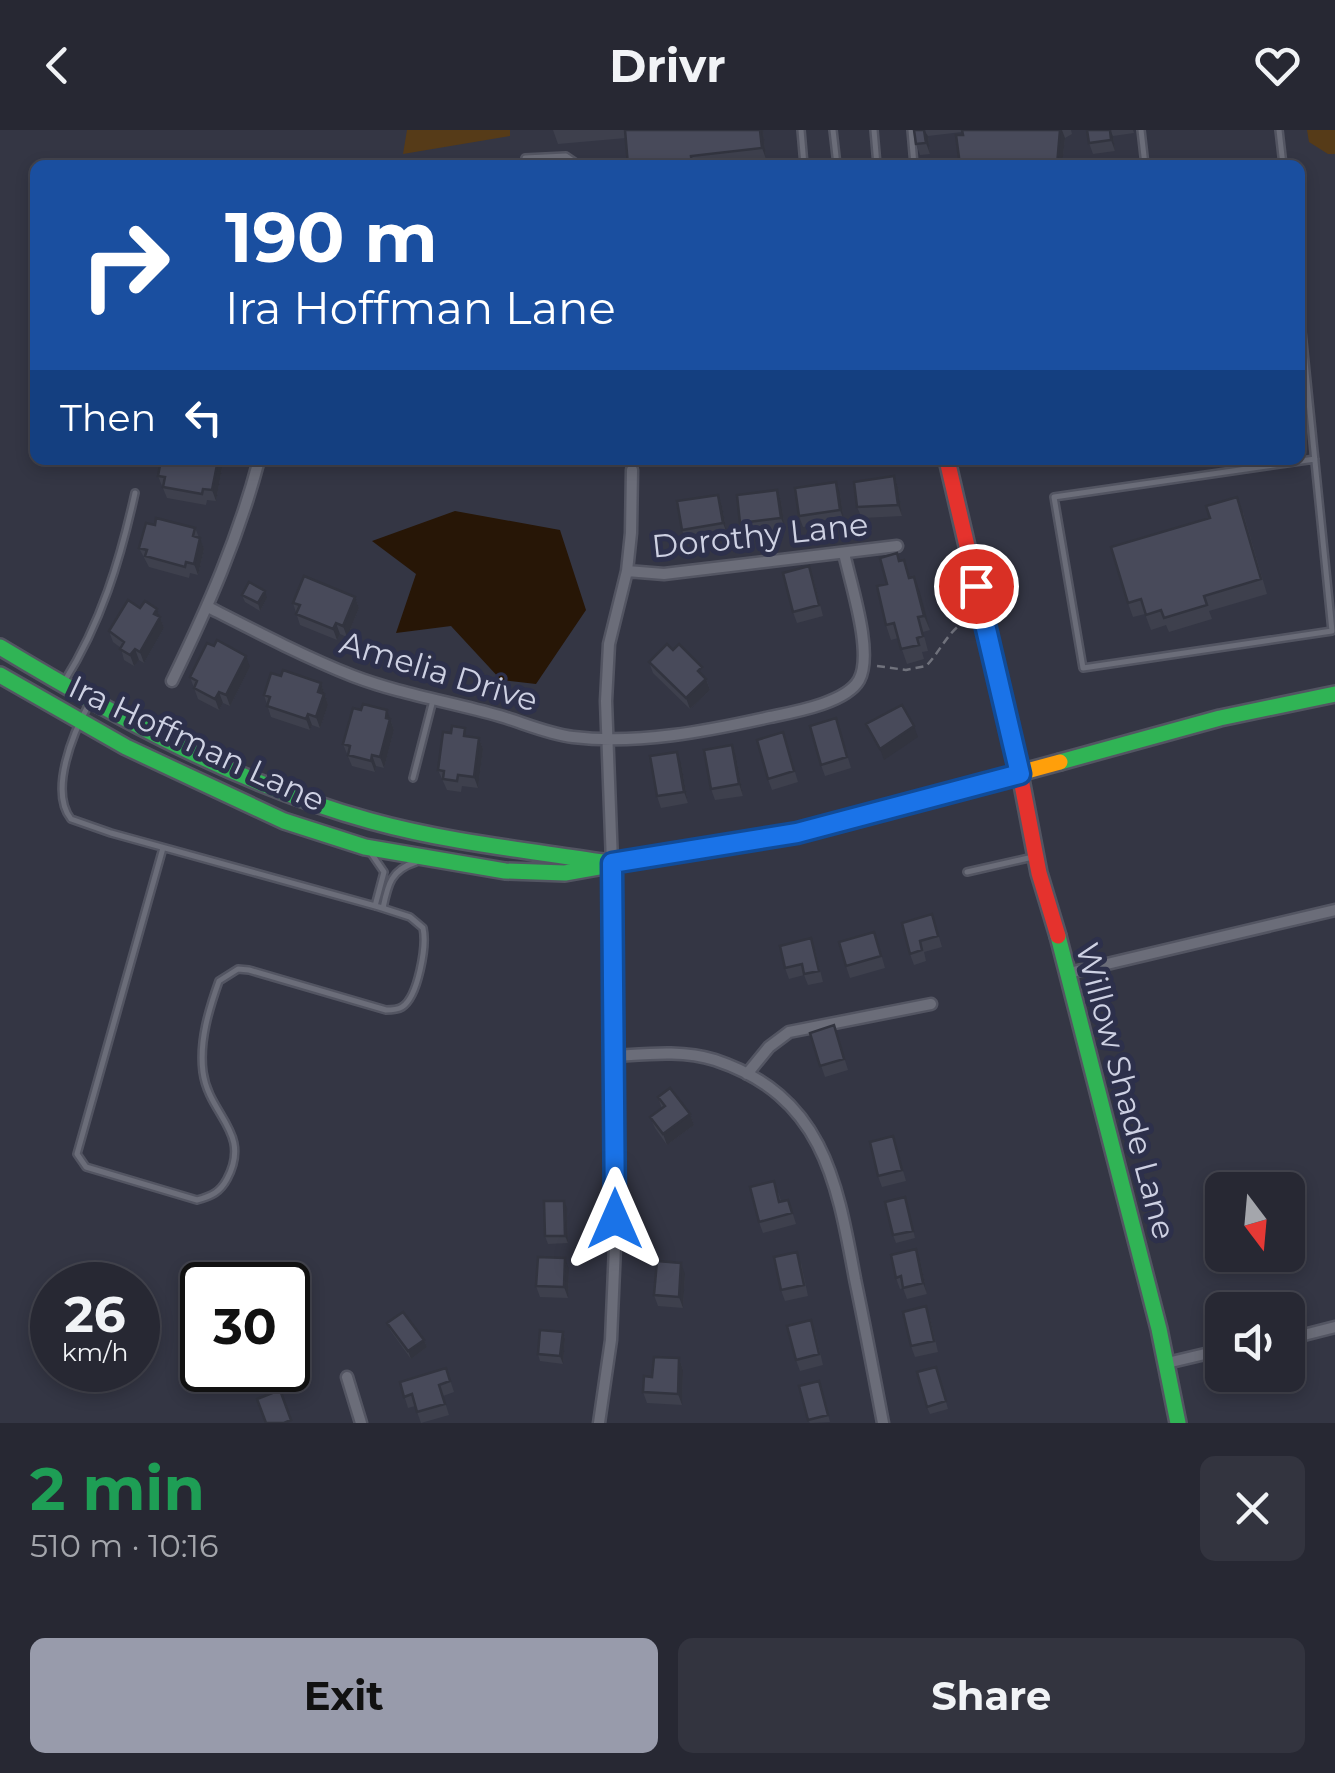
<!DOCTYPE html>
<meta charset="utf-8">
<style>
body{margin:0;font-family:Montserrat,sans-serif;background:#33343f;color:#f1f3f6;height:100vh;display:flex;flex-direction:column;font-size:38px;white-space:nowrap}
*{box-sizing:border-box;margin:0}
p{font-size:32px;color:#a4a6ac}
.icon{flex:none;width:55px;height:55px;fill:none;stroke:currentColor;stroke-width:2;stroke-linecap:round;stroke-linejoin:round}
.map{position:relative;height:1293px;overflow:hidden}
.side{display:flex;flex-direction:column;background:#272833;flex:1}
.side>*{flex:none}
.guide{position:absolute;left:30px;top:30px;width:1275px;height:305px;border-radius:15px;box-shadow:0 5px 15px #0003,0 0 0 2px #43444e;background:#1a4fa0;color:#fff;overflow:hidden}
.needle{width:65px;rotate:164deg}
.buttons{position:absolute;left:1205px;top:1042px;display:grid;gap:20px}
.buttons a{display:grid;place-items:center;width:100px;height:100px;border-radius:15px;background:#272833;box-shadow:0 5px 15px #0003,0 0 0 2px #43444e;font-size:50px}
.speed{position:absolute;left:30px;top:1132px;display:flex;gap:20px;font-size:50px;font-weight:700;text-align:center}
.speed>*{display:grid;place-content:center;width:130px;height:130px;border-radius:50%;background:#272833;box-shadow:0 5px 15px #0003,0 0 0 2px #43444e;line-height:1}
.speed small{font-size:25px;font-weight:400}
.speed .limit{border:5px solid #111;border-radius:15px;background:#fff;color:#111}
.pin{position:absolute;display:grid;place-items:center;width:85px;height:85px;color:#fff;margin:-42px;border:5px solid #fff;border-radius:50%;box-shadow:0 2px 10px #0007}
.me{position:absolute;width:110px;margin:-55px;rotate:0deg;stroke-linejoin:round;filter:drop-shadow(0 0 8px #0008)}
.turn{display:flex;align-items:center;gap:35px;height:210px;padding:0 30px;font-size:45px}
.turn .icon{width:130px;height:130px;stroke-width:2.5}
.turn b{display:block;font-size:70px;line-height:85px}
.then{display:flex;align-items:center;height:95px;padding:0 30px;background:#0003;gap:20px;font-size:38px}
.round{display:grid;place-items:center;flex:none;width:105px;height:105px;border-radius:15px;background:#33343f}
.summary{display:flex;align-items:center;justify-content:space-between;height:170px;padding:0 30px}
h1{font-size:60px;font-weight:700;line-height:75px;color:#1e9e55}
.primary-button{display:flex;gap:20px;margin-top:auto;padding:20px 30px}
.primary-button a{flex:1;height:115px;border-radius:15px;background:#989bab;color:#111;font-size:40px;font-weight:700;line-height:115px;text-align:center}
.primary-button a+a{background:#33343f;color:#f1f3f6}
header{display:flex;justify-content:space-between;align-items:center;height:130px;padding:0 30px;background:#272833;font-size:45px;font-weight:700}
.map>svg:first-child{display:block}
.green{fill:#563b18}
.water{fill:#271606}
.lines{fill:none;stroke-linecap:round;stroke-linejoin:round}
.lane-casing{stroke:#535562;stroke-width:10}
.street-casing{stroke:#535562;stroke-width:15}
.fast-casing{stroke:#535562;stroke-width:20}
.slow-casing{stroke:#535562;stroke-width:20}
.jam-casing{stroke:#535562;stroke-width:20}
.path{stroke:#70727c;stroke-width:2.5;stroke-dasharray:8 5;stroke-linecap:butt}
.lane{stroke:#6b6d79;stroke-width:5}
.street{stroke:#6b6d79;stroke-width:10}
.fast{stroke:#30b455;stroke-width:15}
.slow{stroke:#ff9f0a;stroke-width:15}
.jam{stroke:#e5322d;stroke-width:15}
.wall{fill:#3e404d}
.shaded-wall{fill:#32343f}
.building{fill:#484a5a;stroke:#32343f;stroke-width:2.5}
.route-casing{stroke:#114b97;stroke-width:25}
.route{stroke:#1a73e8;stroke-width:18}
.labels{text-anchor:middle;dominant-baseline:central;stroke-width:10;stroke-linejoin:round;paint-order:stroke}
.street-label{font-size:32px;fill:#ced1e3;stroke:#2d304b}
</style>
<header><svg class="icon" aria-label="back" viewBox="0 0 24 24"><path d="M15 5l-7 7 7 7"/></svg>Drivr<svg class="icon" aria-label="heart" viewBox="0 0 24 24"><path d="M12 20l-8-8c-3-5 5-10 8-4 3-6 11-1 8 4z"/></svg></header>
<div class="map">
<svg width="1335" height="1293" viewBox="0 0 1335 1293">
<rect width="100%" height="100%" fill="#343644"/>
<path class="green" d="M407,0H510V6L403,24Z
M1307,0H1335V24H1328L1309,12Z"/>
<path class="water" d="M455,381L560,400L586,480L536,554L501,550L451,496L396,503L416,444L372,411Z"/>
<g class="lines">
<g class="lane-casing">
<path id="lane" d="M801,0L804,35
M833,0L837,35
M874,0L877,35
M911,0L914,35
M1141,0L1145,35
M1279,0L1283,35
M525,28L566,26L579,35
M533,30L552,35
M1300,182L1332,501L1083,538L1054,367L1315,329
M64,552C101,493 120,431 135,363
M89,574C73,603 49,661 71,689L111,703L379,777L410,787L423,798C427,816 418,867 402,877C397,880 391,880 386,880L249,840L238,839L219,851C209,879 199,911 203,942C209,986 252,1002 227,1049C220,1062 212,1066 197,1070L86,1037L77,1024L163,718
M413,648L433,570
M371,723L384,742L375,776
M967,742L1033,727
M383,778C388,754 391,740 416,732"/>
</g>
<g class="street-casing">
<path id="street" d="M627,441L664,444L897,416
M208,477C255,501 303,526 353,546C400,564 451,572 500,586C524,593 548,604 573,607C637,615 707,601 770,587C794,582 846,573 859,550C874,523 850,452 844,423
M172,551C208,477 238,409 259,330
M1069,843L1335,780
M615,926C648,924 683,920 715,930C823,966 837,1051 855,1149C865,1197 874,1245 883,1293
M747,944L769,917L789,902L931,874
M1288,1209L1335,1197
M1167,1233L1222,1220
M347,1247L361,1293
M599,1293L611,1210L615,1116L612,733L606,571L609,514L627,441L631,403L632,340"/>
</g>
<g class="fast-casing">
<path id="fast" d="M0,517C116,587 240,655 371,691C447,712 525,720 603,732
M0,545L126,617L284,691L365,717L505,741L565,743L649,728
M1060,632L1220,588L1335,564
M1058,806L1159,1199L1178,1293"/>
</g>
<g class="slow-casing">
<path id="slow" d="M649,728L797,703L1060,632"/>
</g>
<g class="jam-casing">
<path id="jam" d="M947,330L1020,644L1039,743L1058,806"/>
</g>
<path class="path" d="M877,536L906,540L926,536C942,520 949,497 971,489"/>
<use href="#lane" class="lane"/>
<use href="#street" class="street"/>
<use href="#fast" class="fast"/>
<use href="#slow" class="slow"/>
<use href="#jam" class="jam"/>
</g>
<path class="wall" d="M553,0H763L766,29L710,35H628L626,8L558,14Z
M914,0H1071L1072,4L1065,8L1062,35H960L962,2L928,6L930,24L920,25L916,14Z
M1087,0H1133L1134,3L1113,6L1115,21L1093,24L1089,13Z
M222,338L216,371L207,370L206,375L167,368L158,346Z
M894,346L898,357L902,386L862,388L857,377Z
M777,360L781,371L785,399L744,404L740,393Z
M840,363L844,391L803,397L799,386Z
M718,365L722,376L727,404L686,411L682,400Z
M1243,382L1267,464L1209,481L1212,489L1169,502L1166,495L1151,500L1145,484L1133,487L1128,473Z
M155,395L195,398L204,419L198,445L190,443L189,448L149,437L139,418Z
M900,431L911,448L914,447L930,500L923,502L928,521L922,522L924,529L907,534L898,508L891,510L886,495L887,454Z
M813,447L823,486L797,493L793,482Z
M242,465L267,468L260,481L245,472Z
M355,467L359,478L347,507L340,504L337,510L300,495L293,473Z
M140,478L157,479L164,498L144,533L139,530L134,536L124,530L121,518L113,512L109,501Z
M214,516L250,537L230,576L223,573L219,580L198,569L190,547Z
M649,532L706,548L710,560L690,579L653,543Z
M281,546L321,553L328,575L320,598L312,595L310,600L271,587L264,565Z
M836,588L851,638L825,646L821,635Z
M391,591L394,600L384,638L376,636L375,642L352,636L343,614Z
M783,602L798,652L772,660L768,649Z
M468,606L479,608L483,619L478,658L462,656L461,662L447,660L438,640Z
M732,615L736,626L743,666L715,670L711,659Z
M681,633L688,673L661,678L657,666Z
M932,784L942,817L924,822L926,831L914,835L910,824Z
M878,813L885,838L850,848L846,836Z
M815,820L823,852L808,855L804,845L789,849L785,838Z
M834,895L848,940L825,947L810,903Z
M658,967L690,984L694,995L667,1015L655,998L650,987L662,979Z
M893,1006L906,1051L882,1057L878,1046Z
M778,1062L781,1071L792,1081L796,1094L763,1103L759,1092Z
M905,1067L915,1108L896,1113L893,1105Z
M567,1078L568,1113L548,1114L545,1106Z
M920,1130L927,1164L907,1169L903,1158L900,1159L896,1148Z
M801,1133L808,1166L785,1171L781,1160Z
M569,1139L568,1168L540,1167L536,1156Z
M685,1144L683,1178L658,1176L654,1165Z
M930,1188L938,1222L915,1227L911,1216Z
M387,1193L424,1210L427,1217L411,1229L390,1200Z
M815,1201L823,1235L800,1241L796,1230Z
M563,1202L565,1209L563,1234L540,1231L538,1224Z
M679,1228L683,1240L682,1275L647,1273L643,1262Z
M936,1237L948,1279L930,1284L927,1277Z
M446,1238L454,1262L443,1266L449,1285L421,1293L415,1276L408,1278L400,1252Z
M821,1258L830,1292L810,1293L808,1290Z"/>
<path class="shaded-wall" d="M760,0H763L766,29L762,18Z
M924,0L928,6L930,24L926,13Z
M1060,0H1062L1065,8L1062,35H1057Z
M1110,0L1113,6L1115,21L1111,10Z
M218,330H219L222,338L216,371L212,360Z
M894,346L898,357L902,386L898,375Z
M836,352L840,363L844,391L840,380Z
M777,360L781,371L785,399L781,388Z
M718,365L722,376L727,404L723,393Z
M200,408L204,419L198,445L194,434Z
M914,447L920,462L930,500L924,486Z
M265,461L267,468L260,481L258,473Z
M355,467L359,478L347,507L343,496Z
M157,479L164,498L144,533L140,522Z
M336,493L340,504L337,510L333,499Z
M135,519L139,530L134,536L130,525Z
M246,526L250,537L230,576L226,565Z
M706,549L710,560L690,579L686,568Z
M321,553L328,575L320,598L316,587L318,562Z
M219,562L223,573L219,580L215,569Z
M387,580L394,600L384,638L380,627Z
M308,584L312,595L310,600L306,589Z
M914,596L918,607L884,630L880,619Z
M479,608L483,619L478,658L474,647Z
M732,615L736,626L743,666L739,654Z
M677,622L681,633L688,673L684,662Z
M372,625L376,636L375,642L371,631Z
M690,984L694,995L667,1015L663,1004Z
M564,1071L567,1078L568,1113L565,1106Z
M916,1119L920,1130L927,1164L923,1153Z
M565,1128L569,1139L568,1168L564,1157Z
M681,1133L685,1144L683,1178L679,1167Z
M290,1198L294,1209L288,1218V1202Z
M563,1202L565,1209L563,1234L560,1226Z
M424,1210L427,1217L411,1229L408,1221Z
M679,1228L683,1240L682,1275L678,1264Z"/>
<path class="building" d="M625,0H760L762,18L691,26L692,35H628Z
M914,0H924L926,13L916,14Z
M962,0H1060L1057,35H960L956,5H963Z
M1087,0H1110L1111,10L1089,13Z
M161,330H218L212,360L203,359L202,364L163,357L165,347L158,346Z
M894,346L898,375L857,377L854,352Z
M836,352L840,380L799,386L795,358Z
M777,360L781,388L740,393L737,365Z
M718,365L723,393L682,400L677,371Z
M1237,367L1261,449L1204,466L1207,475L1164,488L1161,480L1146,485L1141,469L1128,473L1111,417L1210,388L1206,376Z
M156,388L195,398L193,406L200,408L194,434L186,432L185,437L145,426L147,420L139,418L146,393L155,395Z
M897,423L899,431L904,430L909,448L914,447L924,486L918,487L923,506L917,508L919,515L901,519L894,493L886,495L877,456L887,454L880,428Z
M809,436L819,475L793,482L783,443Z
M304,446L355,467L343,496L336,493L333,499L296,484L300,475L293,473Z
M249,452L265,461L258,473L242,465Z
M128,470L140,478L145,471L157,479L154,484L160,487L140,522L135,519L130,525L120,519L124,512L109,501Z
M217,510L246,526L226,565L219,562L215,569L194,558L197,551L190,547L207,513L214,516Z
M667,514L673,520L679,514L702,537L698,541L706,549L686,568L649,532Z
M283,540L321,553L318,562L324,564L316,587L308,584L306,589L267,576L270,567L264,565L271,543L281,546Z
M363,574L387,580L386,588L390,589L380,627L372,625L371,631L348,625L350,616L343,614L353,578L361,580Z
M902,575L914,596L880,619L866,594Z
M836,588L847,627L821,635L810,596Z
M452,596L465,598L464,606L479,608L474,647L458,645L457,651L443,649L444,641L438,640L443,602L451,603Z
M783,602L794,641L768,649L757,610Z
M732,615L739,654L711,659L704,620Z
M677,622L684,662L657,666L650,626Z
M932,784L938,806L920,811L922,820L910,824L902,793Z
M874,802L881,826L846,836L839,812Z
M811,808L819,841L804,844L802,834L785,838L780,816Z
M834,895L844,929L820,936L810,903Z
M670,958L690,984L663,1004L650,987L665,976L658,967Z
M893,1006L902,1040L878,1046L870,1012Z
M774,1051L779,1072L788,1070L792,1083L759,1092L750,1057Z
M905,1067L913,1101L893,1105L885,1072Z
M544,1071H564L565,1106H545Z
M916,1119L923,1153L903,1158L901,1146L896,1148L891,1125Z
M797,1122L804,1155L781,1160L774,1127Z
M538,1127L565,1128L564,1157L536,1156Z
M657,1131L681,1133L679,1167L654,1165Z
M926,1176L934,1211L911,1216L903,1182Z
M403,1182L424,1210L408,1221L387,1193Z
M811,1190L819,1224L796,1230L787,1196Z
M540,1200L563,1202L560,1226L538,1224Z
M654,1227L679,1228L678,1264L643,1262L644,1246L652,1247Z
M936,1237L946,1271L927,1277L917,1242Z
M446,1238L450,1251L439,1255L445,1274L417,1282L412,1264L404,1267L400,1252Z
M819,1251L828,1285L808,1290L799,1256Z
M280,1260L291,1290L284,1293H266L257,1269Z"/>
<g class="lines">
<g class="route-casing">
<path id="route" d="M615,1089L612,733L797,703L1020,644L976,456"/>
</g>
<use href="#route" class="route"/>
</g>
<g class="labels">
<g class="street-label">
<text transform="translate(760 405) rotate(-6)">Dorothy Lane</text>
<text transform="translate(439 541) rotate(17)">Amelia Drive</text>
<text transform="translate(197 613) rotate(25)">Ira Hoffman Lane</text>
<text transform="translate(1126 961) rotate(75)">Willow Shade Lane</text>
</g>
</g>
</svg>
<div class="buttons">
<a><svg class="needle" viewBox="-14 -14 28 28"><path d="M0-13l5 13h-10z" fill="#e53935"/><path d="M0 13l5-13h-10z" fill="#a4a6ac"/></svg></a>
<a><svg class="icon" aria-label="sound" viewBox="0 0 24 24"><path d="M4 9h4l5-4v14l-5-4H4zM17 9q2 3 0 6"/></svg></a>
</div>
<div class="speed"><div>26<small>km/h</small></div><div class="limit">30</div></div>
<div class="pin" style="left:976px;top:456px;background:#d93025"><svg class="icon" aria-label="arrive" viewBox="0 0 24 24"><path d="M6 21V4h12l-3 4 3 4H6"/></svg></div>
<svg class="me" style="left:615px;top:1089px" viewBox="-20 -20 40 40"><path d="M0-17L14 15 0 8-14 15z" fill="#1a73e8" stroke="#fff" stroke-width="4"/></svg>
<div class="guide">
<div class="turn"><svg class="icon" aria-label="right" viewBox="0 0 24 24"><path d="M7 20v-9h11M14 6l5 5-5 5"/></svg><div><b>190 m</b>Ira Hoffman Lane</div></div>
<div class="then">Then<svg class="icon" aria-label="left" viewBox="0 0 24 24"><path d="M17 20v-9H6M10 6l-5 5 5 5"/></svg></div>
</div>
</div>
<section class="side">
<div class="summary"><div><h1>2 min</h1><p>510 m · 10:16</p></div><a class="round"><svg class="icon" aria-label="close" viewBox="0 0 24 24"><path d="M6 6l12 12M18 6L6 18"/></svg></a></div>
<div class="primary-button"><a>Exit</a><a>Share</a></div>
</section>
